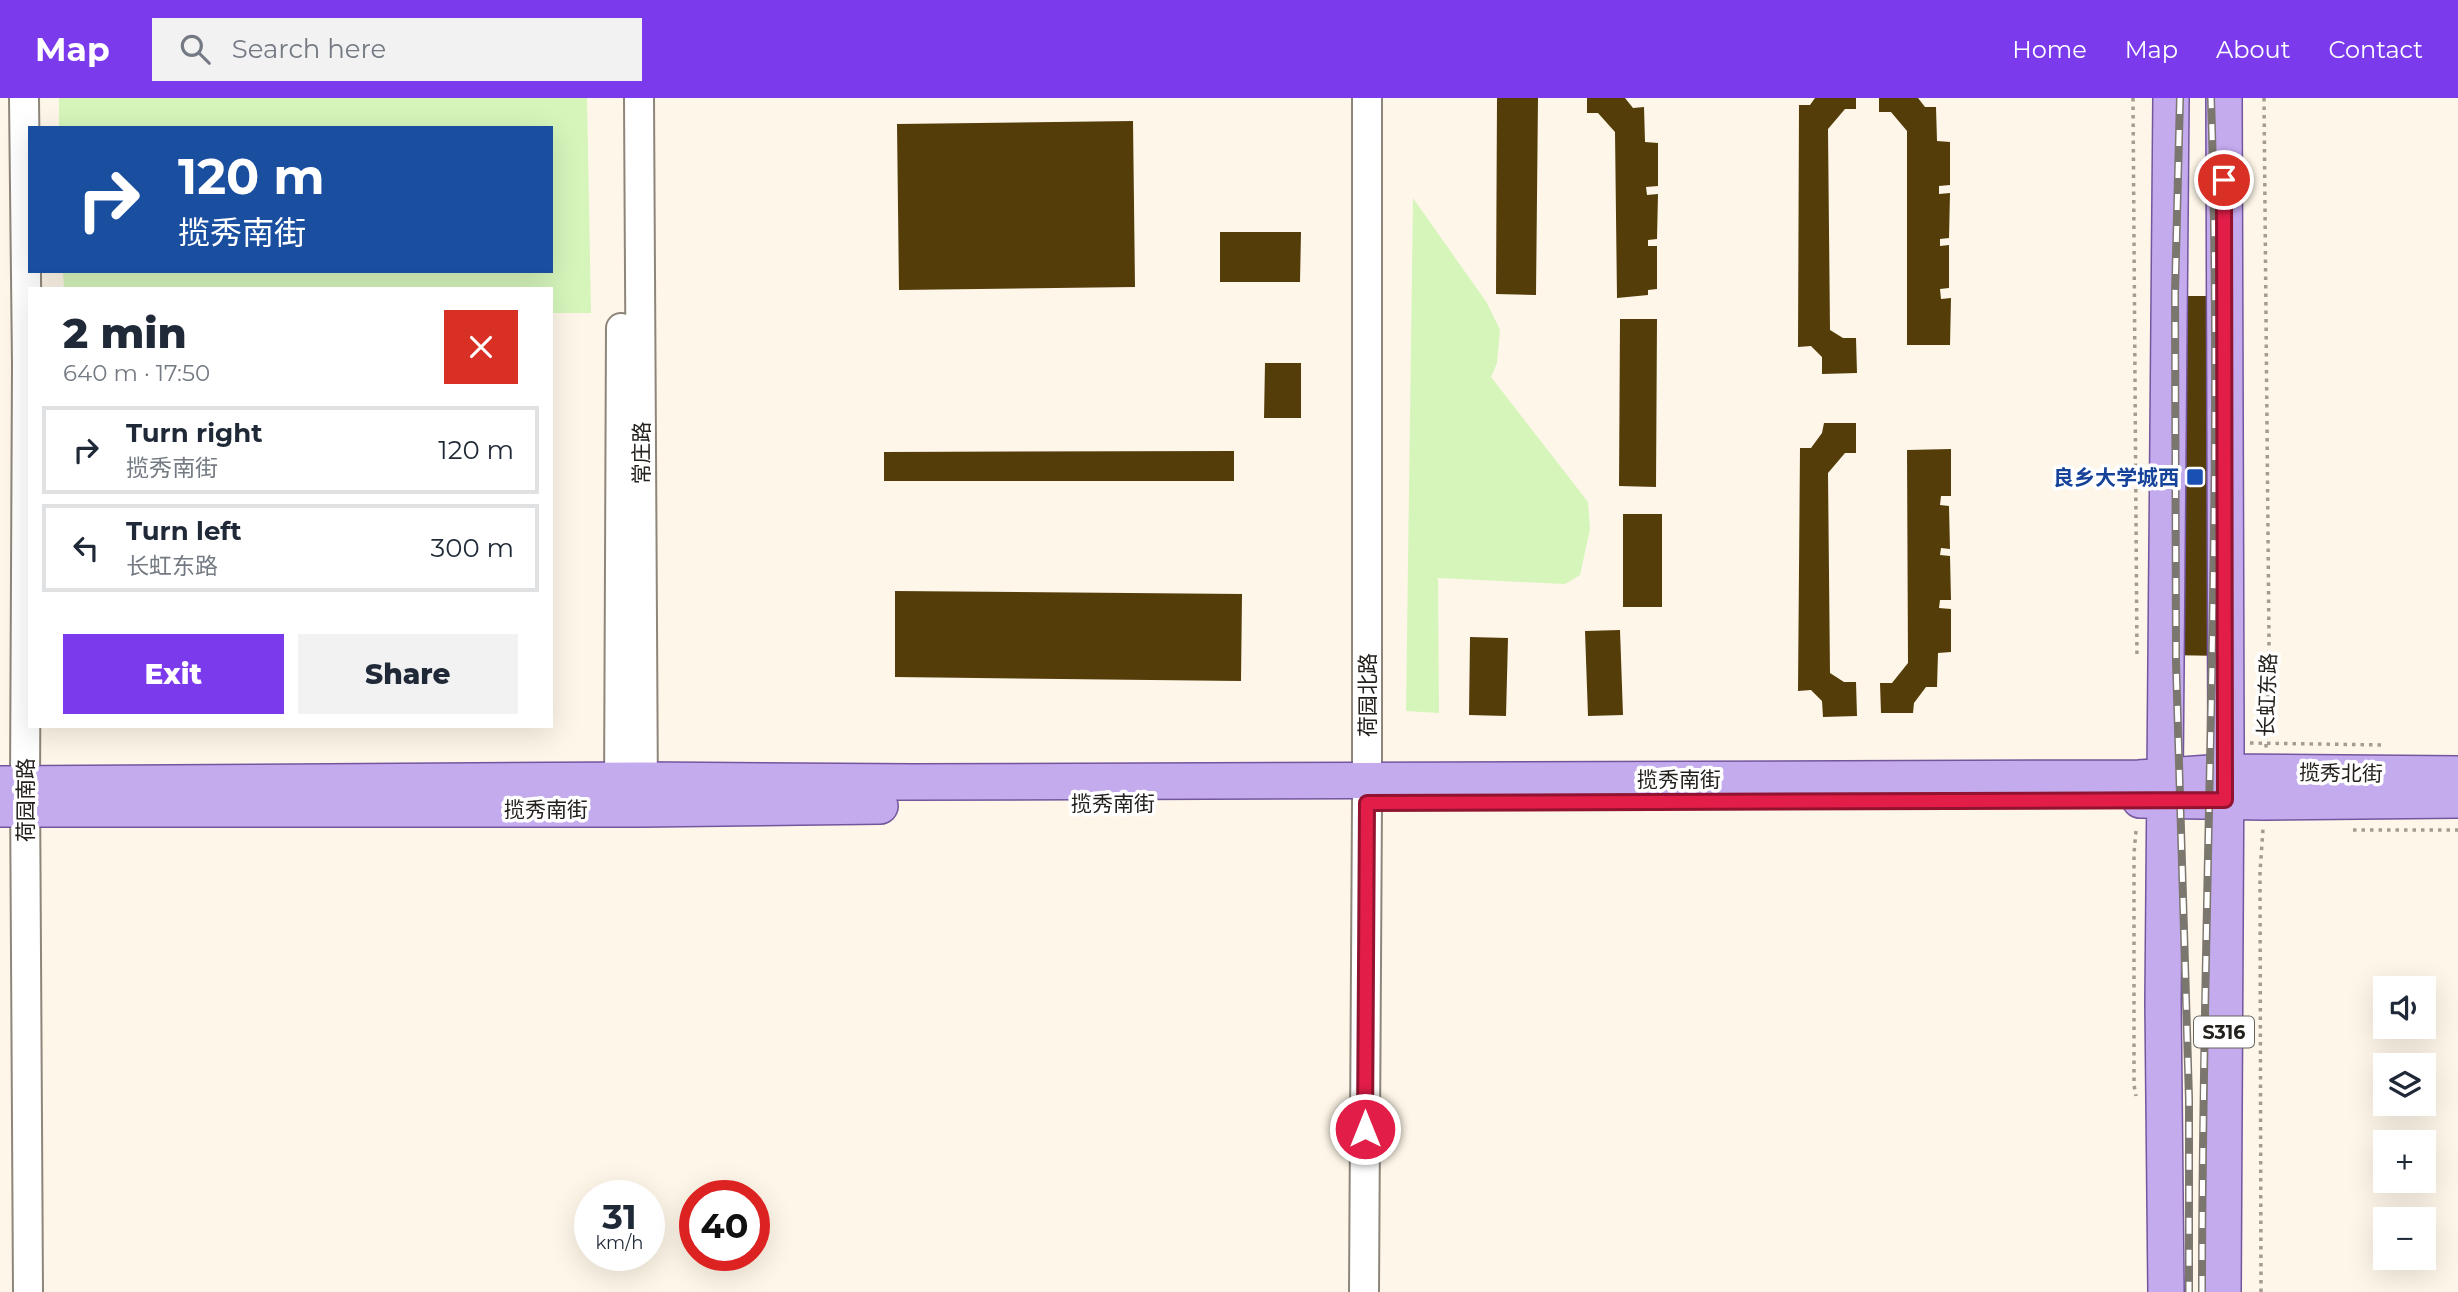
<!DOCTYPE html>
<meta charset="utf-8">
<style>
body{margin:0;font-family:Montserrat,"Noto Sans SC",sans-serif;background:#f2f2f3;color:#1f2937;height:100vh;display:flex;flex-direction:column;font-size:26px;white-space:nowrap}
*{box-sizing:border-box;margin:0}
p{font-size:23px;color:#747a83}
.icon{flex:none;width:38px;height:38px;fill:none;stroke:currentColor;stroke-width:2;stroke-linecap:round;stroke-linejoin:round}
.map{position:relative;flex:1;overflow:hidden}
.panel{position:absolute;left:28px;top:189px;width:525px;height:441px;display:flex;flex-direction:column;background:#fff;border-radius:0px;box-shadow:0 7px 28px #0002}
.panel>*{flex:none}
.guide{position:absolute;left:28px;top:28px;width:525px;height:147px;border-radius:0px;box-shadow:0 7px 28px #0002;background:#1a4fa0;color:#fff;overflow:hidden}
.fabs{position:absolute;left:2373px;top:878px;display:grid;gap:14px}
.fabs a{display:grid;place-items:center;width:63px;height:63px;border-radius:0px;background:#fff;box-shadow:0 7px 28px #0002;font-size:35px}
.speed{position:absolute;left:574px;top:1082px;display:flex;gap:14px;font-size:35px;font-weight:700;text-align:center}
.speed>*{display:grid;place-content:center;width:91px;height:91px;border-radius:50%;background:#fff;box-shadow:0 7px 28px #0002;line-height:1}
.speed small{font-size:18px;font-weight:400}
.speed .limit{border:10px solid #d22;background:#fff;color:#111}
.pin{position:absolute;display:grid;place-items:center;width:60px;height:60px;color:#fff;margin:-30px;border:4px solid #fff;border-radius:50%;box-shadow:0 2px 7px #0007}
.me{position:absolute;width:77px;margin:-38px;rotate:0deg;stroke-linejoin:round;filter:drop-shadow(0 0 5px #0008)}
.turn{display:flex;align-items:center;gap:24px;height:147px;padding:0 35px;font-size:32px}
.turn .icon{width:91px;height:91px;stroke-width:2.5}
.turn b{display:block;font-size:49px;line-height:60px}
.round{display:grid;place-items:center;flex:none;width:74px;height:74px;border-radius:0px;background:#f2f2f3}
.overview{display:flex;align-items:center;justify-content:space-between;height:119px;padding:0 35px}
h1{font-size:42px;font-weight:800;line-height:52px}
.button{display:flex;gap:14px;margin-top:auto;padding:14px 35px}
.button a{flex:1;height:80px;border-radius:0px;background:#7c3aed;color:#fff;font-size:28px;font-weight:800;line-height:80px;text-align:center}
.button a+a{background:#f2f2f3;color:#1f2937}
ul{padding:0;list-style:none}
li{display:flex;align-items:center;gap:21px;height:88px;margin:0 14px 10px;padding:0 21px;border:4px solid #e0e1e3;border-radius:0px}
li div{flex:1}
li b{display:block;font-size:26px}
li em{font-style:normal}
header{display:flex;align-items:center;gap:42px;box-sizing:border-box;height:98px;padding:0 35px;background:#7c3aed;color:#fff}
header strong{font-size:33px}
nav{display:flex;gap:38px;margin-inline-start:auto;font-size:24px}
.search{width:490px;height:63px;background:#f2f2f3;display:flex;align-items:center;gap:18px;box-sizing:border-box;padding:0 24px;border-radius:0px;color:#747a83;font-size:26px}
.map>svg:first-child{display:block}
.green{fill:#d5f5bb}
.building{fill:#553d0a}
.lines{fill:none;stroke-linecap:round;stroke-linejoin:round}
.minor-casing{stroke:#8e867a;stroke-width:32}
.major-casing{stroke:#73569d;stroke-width:38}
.path{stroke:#a29c92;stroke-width:3.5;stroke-dasharray:3.5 5;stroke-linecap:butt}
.minor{stroke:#fff;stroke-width:28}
.major{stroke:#c4abee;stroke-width:35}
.rail-casing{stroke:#7b766e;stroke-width:8}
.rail{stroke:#fff;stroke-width:5;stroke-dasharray:16;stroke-linecap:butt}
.route-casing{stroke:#92132f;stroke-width:18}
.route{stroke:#e11d48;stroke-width:12}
.transit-dot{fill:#1a4fb4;stroke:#fff;stroke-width:2.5}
.labels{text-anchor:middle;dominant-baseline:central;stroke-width:7;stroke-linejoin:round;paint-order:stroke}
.shield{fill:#fff;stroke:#666460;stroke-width:2}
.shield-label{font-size:19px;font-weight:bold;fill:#24211c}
.street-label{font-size:21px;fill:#24211c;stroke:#fff}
.transit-label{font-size:21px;font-weight:bold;fill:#164399;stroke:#fff;text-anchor:end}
</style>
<header>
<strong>Map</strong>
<div class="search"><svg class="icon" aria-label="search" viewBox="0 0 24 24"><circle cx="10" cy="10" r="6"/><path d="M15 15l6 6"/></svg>Search here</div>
<nav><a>Home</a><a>Map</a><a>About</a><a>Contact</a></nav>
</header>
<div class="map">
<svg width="2458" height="1194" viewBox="0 0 2458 1194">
<rect width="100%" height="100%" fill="#fef6e8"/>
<path class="green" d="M59,0H587L591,215H551V191H64L63,173H551V30H59Z
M1413,100L1487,205L1500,232L1497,265L1491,279L1588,404L1590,431L1580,477L1565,486L1438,480L1439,615L1406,613Z"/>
<path class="building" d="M1497,0H1538L1536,197L1496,196Z
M1587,0H1625L1633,10L1644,9L1645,44L1658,45V88L1646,89L1647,97L1658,96L1657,141L1648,142V148H1657V191L1648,192V197L1617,200L1615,34L1598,15H1587Z
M1815,0H1856V11H1845L1828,31L1830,232L1843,240H1856L1857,275L1822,276V259L1811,248L1798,249L1799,7H1810Z
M1879,0H1918L1925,9H1936L1937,43L1950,44V87L1939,88V96L1950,95L1949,140L1940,141V148L1949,147V190L1940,191L1941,201L1951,200L1950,247H1907V33L1891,14H1879Z
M1133,23L1135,189L899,192L897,26Z
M1220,134H1301L1300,184H1220Z
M2165,198H2224V558L2166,557Z
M1620,221H1657L1656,389L1619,388Z
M1265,265H1301V320H1264Z
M1824,325H1856V355H1845L1828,375L1830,575L1844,584H1856L1857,618L1823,619L1822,603L1811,592L1798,593L1800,350H1811L1822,335Z
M1951,351V398H1941L1940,407L1949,408L1950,451L1941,450L1940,457L1950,458L1951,502H1940L1939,510L1951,511V554L1938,555L1937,589H1926L1914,605L1913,615H1881L1880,585H1892L1908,565L1907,352Z
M1234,353V383H884V354Z
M1623,416H1662V509H1623Z
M895,493L1242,496L1241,583L895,579Z
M1620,532L1623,617L1588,618L1585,533Z
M1470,539L1508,540L1506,618L1469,617Z"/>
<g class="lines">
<g class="minor-casing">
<path id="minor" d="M24,0L27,267L25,687L28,1194
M639,0L643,701
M619,701L621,230
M1364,1194L1367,705V0"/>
</g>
<g class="major-casing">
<path id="major" d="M0,686L642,682L913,684L2139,680L2224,674L2458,676
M2140,702L2264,704L2458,702
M0,711H643L880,708
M2166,1194L2163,904L2171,0
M2223,1194L2226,646L2224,0"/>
</g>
<path class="path" d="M2133,0L2137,561
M2264,0L2269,545L2266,650
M2250,645L2386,647
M2353,732H2458
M2136,733L2134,755V987L2136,998
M2261,1194L2260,774L2263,731"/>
<use href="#minor" class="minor"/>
<use href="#major" class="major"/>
<g class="rail-casing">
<path id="rail" d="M2180,0L2175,195L2176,564L2189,1001V1194
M2202,1194C2202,796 2224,398 2211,0"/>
</g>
<use href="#rail" class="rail"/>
</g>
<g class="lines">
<g class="route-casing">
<path id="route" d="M1365,1031L1367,705L2225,702L2224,82"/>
</g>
<use href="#route" class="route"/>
</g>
<rect class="transit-dot" x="2186" y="370" width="18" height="18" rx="3.5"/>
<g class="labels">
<rect class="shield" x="2194" y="918.5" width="60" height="31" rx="5"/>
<g class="shield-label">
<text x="2224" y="934">S316</text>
</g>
<g class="street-label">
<text transform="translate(641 355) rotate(-90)">常庄路</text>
<text transform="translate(1367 597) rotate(-90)">荷园北路</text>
<text transform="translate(2267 597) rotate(-88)">长虹东路</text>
<text transform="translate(2341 675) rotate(1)">揽秀北街</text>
<text x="1679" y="681">揽秀南街</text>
<text transform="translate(25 702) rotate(-90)">荷园南路</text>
<text x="1113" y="705">揽秀南街</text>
<text x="546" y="711">揽秀南街</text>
</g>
<g class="transit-label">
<text x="2179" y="379">良乡大学城西</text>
</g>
</g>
</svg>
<div class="fabs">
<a><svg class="icon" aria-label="sound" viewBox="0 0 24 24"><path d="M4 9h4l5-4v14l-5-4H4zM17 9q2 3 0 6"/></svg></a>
<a><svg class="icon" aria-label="layers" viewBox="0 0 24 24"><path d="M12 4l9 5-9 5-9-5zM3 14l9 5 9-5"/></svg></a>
<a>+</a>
<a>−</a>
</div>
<div class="speed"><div>31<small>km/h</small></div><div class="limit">40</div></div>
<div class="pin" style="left:2224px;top:82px;background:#d93025"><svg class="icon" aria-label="arrive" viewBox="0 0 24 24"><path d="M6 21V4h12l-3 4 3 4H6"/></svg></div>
<svg class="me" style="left:1365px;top:1031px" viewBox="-20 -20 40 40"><circle r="17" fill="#e11d48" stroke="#fff" stroke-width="3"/><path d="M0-11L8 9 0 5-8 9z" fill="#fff"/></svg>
<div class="guide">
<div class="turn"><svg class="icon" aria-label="right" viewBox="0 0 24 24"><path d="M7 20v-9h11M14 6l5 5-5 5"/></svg><div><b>120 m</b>揽秀南街</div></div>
</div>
<section class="panel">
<div class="overview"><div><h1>2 min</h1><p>640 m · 17:50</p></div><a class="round" style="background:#d93025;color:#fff"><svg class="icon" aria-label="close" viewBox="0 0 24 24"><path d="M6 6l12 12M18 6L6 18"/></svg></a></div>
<ul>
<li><svg class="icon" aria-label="right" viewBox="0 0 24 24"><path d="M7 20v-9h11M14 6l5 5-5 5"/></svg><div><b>Turn right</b><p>揽秀南街</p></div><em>120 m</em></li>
<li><svg class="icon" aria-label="left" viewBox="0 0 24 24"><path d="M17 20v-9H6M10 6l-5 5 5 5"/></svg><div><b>Turn left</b><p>长虹东路</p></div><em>300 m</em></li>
</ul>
<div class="button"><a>Exit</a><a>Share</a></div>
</section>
</div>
